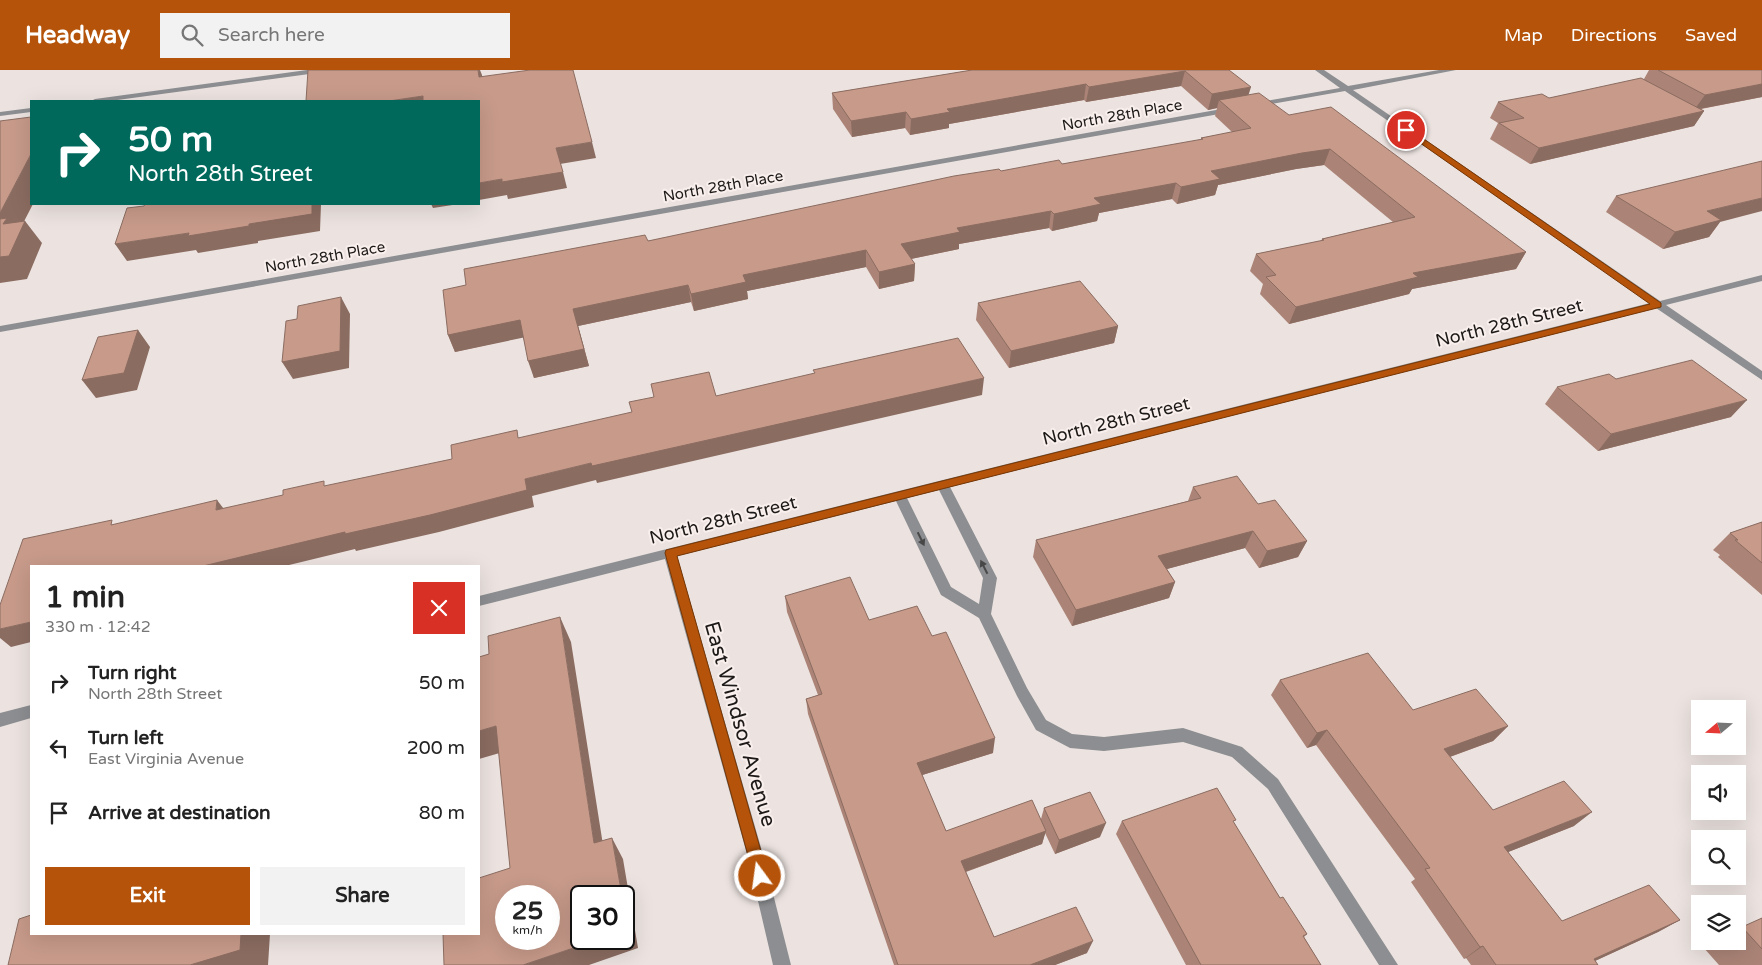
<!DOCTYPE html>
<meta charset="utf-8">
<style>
body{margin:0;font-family:"Varela Round",sans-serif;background:#f2f2f2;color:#222;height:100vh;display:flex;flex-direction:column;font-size:19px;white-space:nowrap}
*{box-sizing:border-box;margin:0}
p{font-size:16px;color:#767676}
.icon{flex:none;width:28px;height:28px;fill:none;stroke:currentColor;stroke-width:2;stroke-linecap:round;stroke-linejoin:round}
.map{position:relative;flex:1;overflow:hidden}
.details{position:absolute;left:30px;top:495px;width:450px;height:370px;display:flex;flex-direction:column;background:#fff;border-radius:0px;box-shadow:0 5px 20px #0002}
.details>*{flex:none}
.top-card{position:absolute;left:30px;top:30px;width:450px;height:105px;border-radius:0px;box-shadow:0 5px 20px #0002;background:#00695c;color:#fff;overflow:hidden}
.needle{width:32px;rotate:251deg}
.buttons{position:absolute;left:1691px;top:630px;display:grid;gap:10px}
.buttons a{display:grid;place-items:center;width:55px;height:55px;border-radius:0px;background:#fff;box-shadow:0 5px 20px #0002;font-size:25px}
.speed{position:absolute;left:495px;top:815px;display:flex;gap:10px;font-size:25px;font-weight:700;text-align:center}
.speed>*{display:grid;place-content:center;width:65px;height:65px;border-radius:50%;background:#fff;box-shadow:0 5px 20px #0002;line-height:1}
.speed small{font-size:12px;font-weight:400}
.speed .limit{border:2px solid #111;border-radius:8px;background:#fff;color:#111}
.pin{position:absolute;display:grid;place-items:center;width:42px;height:42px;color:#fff;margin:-21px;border:2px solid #fff;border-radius:50%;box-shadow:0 1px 5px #0007}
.me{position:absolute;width:55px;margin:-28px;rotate:346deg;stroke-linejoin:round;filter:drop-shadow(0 0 4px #0008)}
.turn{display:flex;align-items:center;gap:18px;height:105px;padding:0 15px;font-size:22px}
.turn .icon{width:65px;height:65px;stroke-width:2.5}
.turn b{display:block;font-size:35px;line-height:42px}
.round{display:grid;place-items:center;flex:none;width:52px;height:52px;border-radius:0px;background:#f2f2f2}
.head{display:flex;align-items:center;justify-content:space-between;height:85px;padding:0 15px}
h1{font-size:30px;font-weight:800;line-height:38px}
.cta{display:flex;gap:10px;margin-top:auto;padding:10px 15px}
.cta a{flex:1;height:58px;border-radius:0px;background:#b45309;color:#fff;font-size:20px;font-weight:800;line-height:58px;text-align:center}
.cta a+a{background:#f2f2f2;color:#222}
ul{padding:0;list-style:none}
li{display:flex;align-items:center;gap:15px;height:65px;padding:0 15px}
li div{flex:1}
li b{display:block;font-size:19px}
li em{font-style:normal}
header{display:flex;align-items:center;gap:30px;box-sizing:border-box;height:70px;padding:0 25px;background:#b45309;color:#fff}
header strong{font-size:24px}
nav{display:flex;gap:28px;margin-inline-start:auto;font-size:18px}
.search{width:350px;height:45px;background:#f2f2f2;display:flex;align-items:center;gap:12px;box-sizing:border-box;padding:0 18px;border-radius:0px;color:#767676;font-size:19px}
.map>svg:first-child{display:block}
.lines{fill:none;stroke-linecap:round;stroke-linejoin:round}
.minor{fill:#8c8e91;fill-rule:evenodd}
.wall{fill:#ab8477}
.shaded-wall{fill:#8b6c61}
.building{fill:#c79a8a;stroke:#8b6c61;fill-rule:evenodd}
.oneway{fill:#494848}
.route{fill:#b45309;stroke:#753606}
.labels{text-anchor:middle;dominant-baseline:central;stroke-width:4;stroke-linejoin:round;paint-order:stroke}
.far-street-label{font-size:15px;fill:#1c1918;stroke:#f9f0ed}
.street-label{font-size:18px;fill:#1c1918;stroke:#f9f0ed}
.near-street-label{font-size:21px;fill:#1c1918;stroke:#f9f0ed}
</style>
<header>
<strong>Headway</strong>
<div class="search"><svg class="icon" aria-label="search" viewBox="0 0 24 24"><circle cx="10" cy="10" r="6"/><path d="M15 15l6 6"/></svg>Search here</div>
<nav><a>Map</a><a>Directions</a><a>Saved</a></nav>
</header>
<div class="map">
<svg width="1762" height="895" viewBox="0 0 1762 895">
<rect width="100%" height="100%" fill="#ece3e0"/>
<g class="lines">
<path class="minor" d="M307,0H328L324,2L110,31H91L95,29Z
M1315,0H1324L1348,16L1439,0H1456L1353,20L1660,231L1762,205V211L1666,235L1762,301V310L1656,238L950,417L997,508L991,544L1027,618L1046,650L1072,664L1104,667L1183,658L1242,677L1278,709L1398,895H1379L1268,719L1232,687L1183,672L1104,681L1070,678L1036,660L1017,626L979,548L941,525L896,431L677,486L764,788L791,895H773L748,788L665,489L479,536V526L1650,233L1345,21L1255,37L1251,35L1255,33L1340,18ZM939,420L983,508L979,534L951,517L907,428Z
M1233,37H1236V41L0,262V256Z
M31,38V42L0,46V42Z
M31,635V648L0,657V643Z"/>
</g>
<path class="wall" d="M972,0H1229L1248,25L1289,45L1526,182L1516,199L1412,219L1409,224L1289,254L1260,224L1263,214L1250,201L1256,184L1321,171L1322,169L1393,152L1324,95L1296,99L1218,115L1215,125L1177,134L1172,129L1099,143L1097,151L1052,161L1049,158L959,174V179L911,189L915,194L914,211L879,219L866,197L747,221L748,229L694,241L691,232L578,256L589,296L534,308L523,267L455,282L448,265L466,215L648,171L1001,101L1062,94L1201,70V68L1232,62L1215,46L1217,38L1208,40L1181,16L1086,32L1084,30L949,54V58L910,65L905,58L852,67L833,39L832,23Z
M1649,0H1762V27L1701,39L1704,41L1694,56L1530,94L1490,69L1498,53L1490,48L1498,32L1549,28L1644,9Z
M1616,126L1720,152L1709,167L1663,179L1606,142Z
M978,233L1118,256L1114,273L1009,298L976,250Z
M1557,317L1731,347L1598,381L1545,334Z
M1193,417L1258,434L1307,471L1298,487L1259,498L1245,478L1167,499L1175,512L1169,528L1072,556L1033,487L1036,470L1188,431Z
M1762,452V525L1718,487L1720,485L1713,480L1730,463Z
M785,526L869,550L932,566L993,683L922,705L946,761L1041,749L1044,738L1100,767L1055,784L1045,763L1042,774L966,802L994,867L1087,883L1055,895H894L808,644L806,629L818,625L787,542Z
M1280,610L1413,640L1508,656L1493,671L1450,687L1493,740L1574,756L1508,782L1562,851L1680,850L1658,862L1595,891L1598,895H1471L1466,888L1464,889L1411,812L1415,809L1316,675L1307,678L1271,625Z
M1122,751L1234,753L1280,828L1307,864L1304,867L1321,895H1186L1116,764Z
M1762,848V895H1719L1703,877L1714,871H1738V860Z"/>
<path class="shaded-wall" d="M478,0H480L482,5L484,23L479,7Z
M1185,1L1181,16L1086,32L1089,17Z
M1086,14L1084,30L949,54V58L910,65L911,49L947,39Z
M1762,14V27L1694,40L1705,25Z
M1251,17L1246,33L1219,30L1217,38L1208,40L1212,24Z
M423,26L424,31H389Z
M1704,41L1694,56L1530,94L1539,78Z
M906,42L905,58L852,67L851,51Z
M592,72L596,88L560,94L556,78Z
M1330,79L1324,95L1296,99L1218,115L1215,125L1177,134L1181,117L1211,101L1302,83Z
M31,84V134H33L18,163L25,151L42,173L27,209L0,213V143Z
M563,102L567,118L508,129L507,125L479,130V113L502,109Z
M1176,113L1172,129L1099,143L1097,151L1052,161L1054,144L1094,128Z
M1762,128V141L1720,152L1709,167L1663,179L1675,162L1707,141Z
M312,134H321L320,161L258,171V173L198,183L196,180L127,191L115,174L249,154Z
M431,134H459L433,138Z
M1051,141L1049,158L959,174V179L901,191V174L957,158Z
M866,180V197L747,221L748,229L694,241L691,224L743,205Z
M1526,182L1516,199L1412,219L1409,224L1289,254L1296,237L1413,203Z
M915,194L914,211L879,219V202Z
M688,215L691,232L578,256L589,296L534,308L528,291L573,239Z
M341,227L350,244L349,298L293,309L282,292Z
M520,250L526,267L455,282L448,265Z
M1118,256L1114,273L1009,298L1011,281Z
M138,260L150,277L137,320L96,328L82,310Z
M984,308L982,325L597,413L596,410L532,426L534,437L439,462L356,481L355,479L285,496H203L525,409L591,393Z
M1747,330L1731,347L1598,381L1611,364Z
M217,430L230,447L216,440Z
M1253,461L1245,478L1152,503L1158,486Z
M1307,471L1298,487L1259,498L1267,481Z
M1175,512L1169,528L1072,556L1076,540Z
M560,547L571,572L606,794L594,773Z
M31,552V572L11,577L0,568V559Z
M496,656L510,680L479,689V661Z
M1508,656L1493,671L1430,694L1444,679Z
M1327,660L1316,675L1307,678L1317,663Z
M995,668L993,683L916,707L917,693Z
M1592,742L1574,756L1488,790L1504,777Z
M1106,753L1100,767L1055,784L1059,770Z
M1046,761L1042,774L959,804L961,791Z
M612,768L623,789L638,878L589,895H523L600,869H624V826H622Z
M1680,850L1658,862L1586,895L1594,889Z
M241,864H270L268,895H190Z
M1093,871L1087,883L1055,895H1030Z
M1483,876L1466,888L1464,889L1480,877Z"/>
<path class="building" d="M308,0H478L479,7L530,0H573L592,72L556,78L563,102L502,112V109L479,113V31H423V26L389,31H306Z
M972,0H1229L1251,17L1212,24L1185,1L1089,17L1086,14L947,39L950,42L911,49L906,42L851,51L832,23Z
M1658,0H1762V14L1705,25Z
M1641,8L1704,41L1539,78L1499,53L1524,48L1498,32L1542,24L1549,28Z
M1259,23L1289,45L1331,37L1526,182L1413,203L1418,207L1296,237L1266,207L1276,205L1256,184L1324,170L1322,169L1415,147L1330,79L1302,83L1211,101L1220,109L1181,117L1176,113L1094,128L1101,134L1054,144L1051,141L957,158L960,162L901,174L915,194L879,202L866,180L743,205L746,212L691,224L688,215L573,239L584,279L528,291L520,250L448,265L443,220L466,215L464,199L645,165L648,171L954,106L999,99L1001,101L1059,90L1062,94L1203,69L1201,68L1251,58L1219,30Z
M31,47V84L0,143V51Z
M1762,91V128L1707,141L1721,150L1675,162L1616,126Z
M145,134H312V144L249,154V156L188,166L189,163L115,174L127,138L144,136Z
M7,148L3,154L25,151L9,186L0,187V149Z
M1080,211L1118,256L1011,281L978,233Z
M341,227L340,281L282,292L286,251L297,249L298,236Z
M138,260L124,303L82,310L98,267Z
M958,268L984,308L592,396L591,393L525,409L527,420L430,445L345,464V462L203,496H31V552L0,559V535L23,469L112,450L111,455L217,430L216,440L283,425V420L324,411V416L452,389L451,375L517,360L518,368L632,342L629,332L654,327L651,314L709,302L716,326L815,303L813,300Z
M1692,290L1747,330L1611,364L1557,317L1609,304L1616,309Z
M1237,406L1258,434L1275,430L1307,471L1267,481L1253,461L1158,486L1175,512L1076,540L1036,470L1201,428L1193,417Z
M1762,452V493L1735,470H1738L1730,463Z
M850,507L869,550L917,536L932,566L946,562L995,668L917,693L946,761L1032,730L1046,761L961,791L994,867L1076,837L1093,871L1030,895H898L806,629L822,624L785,526Z
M560,547L594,773L612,768L622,826H581V869H600L523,895H444L443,864H479V808L510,798L496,656L479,661V587L489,584L488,566ZM506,826H549V869H506Z
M1368,583L1413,640L1476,619L1508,656L1444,679L1493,740L1564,711L1592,742L1504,777L1562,851L1649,815L1680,850L1594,889L1598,895H1496L1483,876L1480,877L1425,799L1430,798L1327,660L1317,663L1280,610Z
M1217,718L1236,750L1233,751L1280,828L1283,827L1307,864L1303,866L1321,895H1201L1122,751Z
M1090,722L1106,753L1059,770L1044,738Z
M624,839L627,860L624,861Z
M31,845V864H241L240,880L190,895H8L19,849Z
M1762,848V879L1742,857Z"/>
<defs><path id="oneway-solid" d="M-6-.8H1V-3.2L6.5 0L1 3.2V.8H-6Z" transform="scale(1.25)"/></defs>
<g class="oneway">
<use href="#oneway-solid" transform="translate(921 469) rotate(64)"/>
<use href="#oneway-solid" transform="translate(984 497) rotate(-117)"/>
</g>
<path class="route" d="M1403,58H1408L1661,233V237L677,486L768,806L765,811L760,813L755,811L665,483L666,480L1650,234L1403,61Z"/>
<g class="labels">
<g class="far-street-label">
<text transform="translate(1122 45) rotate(-10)">North 28th Place</text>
<text transform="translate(723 116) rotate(-10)">North 28th Place</text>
<text transform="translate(325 187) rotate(-10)">North 28th Place</text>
</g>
<g class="street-label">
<text transform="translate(1509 253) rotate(-14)">North 28th Street</text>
<text transform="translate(1116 351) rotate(-14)">North 28th Street</text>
<text transform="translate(723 450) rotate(-14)">North 28th Street</text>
</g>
<g class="near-street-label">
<text transform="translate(740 654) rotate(74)">East Windsor Avenue</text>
</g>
</g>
</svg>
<div class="buttons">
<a><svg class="needle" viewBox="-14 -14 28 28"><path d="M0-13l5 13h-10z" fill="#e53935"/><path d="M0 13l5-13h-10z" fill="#767676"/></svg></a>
<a><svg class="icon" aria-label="sound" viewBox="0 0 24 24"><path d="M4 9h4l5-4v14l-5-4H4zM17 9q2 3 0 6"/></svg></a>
<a><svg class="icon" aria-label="search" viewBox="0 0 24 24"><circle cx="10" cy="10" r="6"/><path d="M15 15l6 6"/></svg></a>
<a><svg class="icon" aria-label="layers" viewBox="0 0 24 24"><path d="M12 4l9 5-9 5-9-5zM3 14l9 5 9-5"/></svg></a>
</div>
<div class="speed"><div>25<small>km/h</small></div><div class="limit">30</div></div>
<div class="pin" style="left:1406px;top:60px;background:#d93025"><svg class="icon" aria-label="arrive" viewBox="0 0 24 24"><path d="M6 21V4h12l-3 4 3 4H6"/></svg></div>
<svg class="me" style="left:760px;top:806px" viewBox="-20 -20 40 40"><circle r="17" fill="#b45309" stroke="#fff" stroke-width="3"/><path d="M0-11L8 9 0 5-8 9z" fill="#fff"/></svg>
<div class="top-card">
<div class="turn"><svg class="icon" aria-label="right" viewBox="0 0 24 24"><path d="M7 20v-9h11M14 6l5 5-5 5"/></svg><div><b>50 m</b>North 28th Street</div></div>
</div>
<section class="details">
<div class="head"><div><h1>1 min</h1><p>330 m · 12:42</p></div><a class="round" style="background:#d93025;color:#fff"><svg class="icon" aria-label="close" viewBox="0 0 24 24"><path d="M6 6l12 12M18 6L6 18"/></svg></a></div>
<ul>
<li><svg class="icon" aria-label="right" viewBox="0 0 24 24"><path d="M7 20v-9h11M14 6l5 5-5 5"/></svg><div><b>Turn right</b><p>North 28th Street</p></div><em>50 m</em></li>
<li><svg class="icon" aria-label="left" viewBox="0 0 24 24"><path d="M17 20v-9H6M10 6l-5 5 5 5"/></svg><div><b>Turn left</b><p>East Virginia Avenue</p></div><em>200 m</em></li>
<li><svg class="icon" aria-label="arrive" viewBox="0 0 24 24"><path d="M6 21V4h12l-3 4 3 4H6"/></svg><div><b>Arrive at destination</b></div><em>80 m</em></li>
</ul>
<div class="cta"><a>Exit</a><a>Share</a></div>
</section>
</div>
